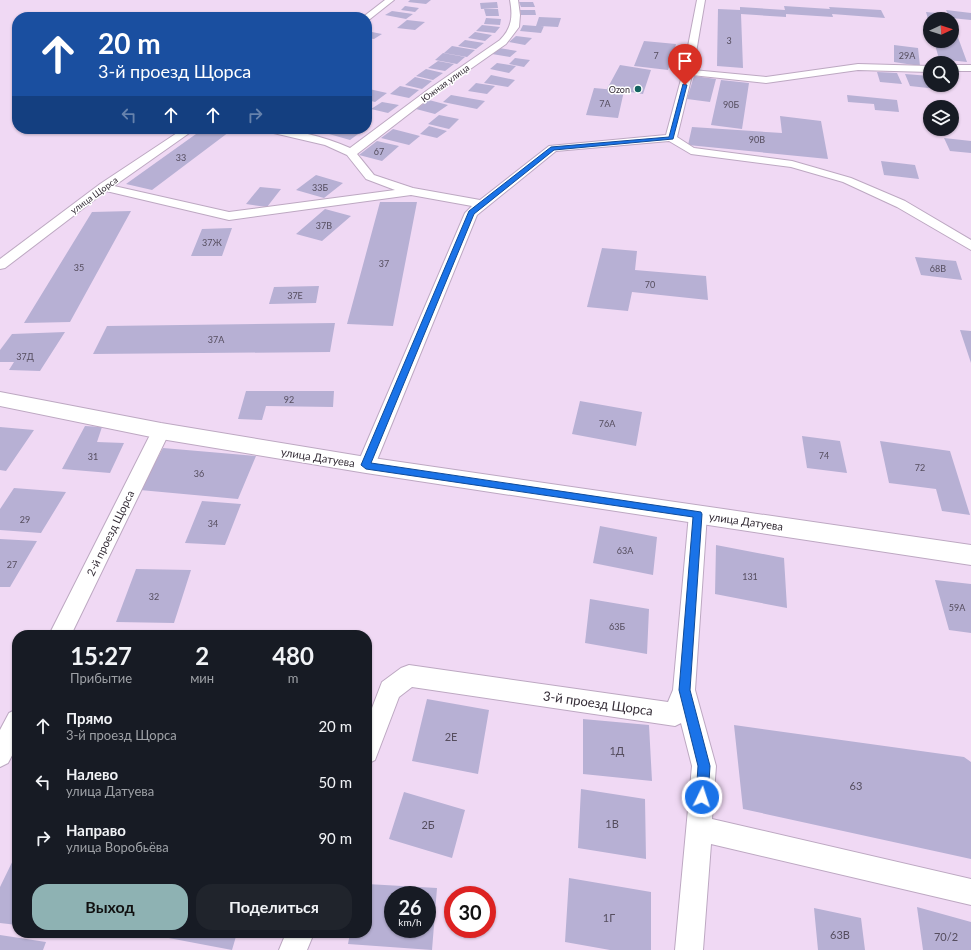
<!DOCTYPE html>
<html lang="ru">
<meta charset="utf-8">
<style>
body{margin:0;font-family:Lato,sans-serif;background:#20242c;color:#f1f3f6;height:100vh;display:flex;flex-direction:column;font-size:15px;white-space:nowrap}
*{box-sizing:border-box;margin:0}
p{font-size:13px;color:#9ea1a6}
.icon{flex:none;width:22px;height:22px;fill:none;stroke:currentColor;stroke-width:2;stroke-linecap:round;stroke-linejoin:round}
.map{position:relative;flex:1;overflow:hidden}
.sheet{position:absolute;left:12px;top:630px;width:360px;height:308px;display:flex;flex-direction:column;background:#171b24;border-radius:16px;box-shadow:0 1px 3px #0004}
.sheet>*{flex:none}
.banner{position:absolute;left:12px;top:12px;width:360px;height:122px;border-radius:16px;box-shadow:0 1px 3px #0004;background:#1a4fa0;color:#fff;overflow:hidden}
.needle{width:26px;rotate:86deg}
.controls{position:absolute;left:923px;top:12px;display:grid;gap:8px}
.controls a{display:grid;place-items:center;width:36px;height:36px;border-radius:50%;background:#171b24;box-shadow:0 1px 3px #0004;font-size:20px}
.speed{position:absolute;left:384px;top:886px;display:flex;gap:8px;font-size:20px;font-weight:700;text-align:center}
.speed>*{display:grid;place-content:center;width:52px;height:52px;border-radius:50%;background:#171b24;box-shadow:0 1px 3px #0004;line-height:1}
.speed small{font-size:10px;font-weight:400}
.speed .limit{border:6px solid #d22;background:#fff;color:#111}
.pin{position:absolute;display:grid;place-items:center;width:34px;height:34px;color:#fff;margin:-41px -17px;border-radius:50% 50% 50% 0;rotate:-45deg;box-shadow:0 0 4px #0007}
.pin .icon{rotate:45deg}
.me{position:absolute;width:44px;margin:-22px;rotate:4deg;stroke-linejoin:round;filter:drop-shadow(0 0 3px #0008)}
.turn{display:flex;align-items:center;gap:14px;height:84px;padding:0 20px;font-size:18px}
.turn .icon{width:52px;height:52px;stroke-width:2.5}
.turn b{display:block;font-size:28px;line-height:34px}
.lanes{display:flex;align-items:center;height:38px;padding:0 20px;background:#0003;justify-content:center;gap:20px;direction:ltr}
.lanes .off{opacity:.35}
.eta{display:flex;justify-content:space-evenly;align-items:center;height:68px;text-align:center}
.eta b{font-size:24px;font-weight:700;line-height:28px}
.primary-button{display:flex;gap:8px;margin-top:auto;padding:8px 20px}
.primary-button a{flex:1;height:46px;border-radius:16px;background:#8eb2b3;color:#111;font-size:16px;font-weight:700;line-height:46px;text-align:center}
.primary-button a+a{background:#20242c;color:#f1f3f6}
ul{padding:0;list-style:none}
li{display:flex;align-items:center;gap:12px;height:56px;padding:0 20px}
li div{flex:1}
li b{display:block;font-size:15px}
li em{font-style:normal}
.map>svg:first-child{display:block}
.building{fill:#b7b0d4;fill-rule:evenodd}
.lines{fill:none;stroke-linecap:round;stroke-linejoin:round}
.street-casing{stroke:#bda8c2;stroke-width:2}
.secondary-casing{stroke:#bda8c2;stroke-width:2}
.street{fill:#fff;fill-rule:evenodd}
.secondary{fill:#fff;fill-rule:evenodd}
.route{fill:#1a73e8;stroke:#114b97}
.poi-dot{fill:#146361;stroke:#fff;stroke-width:1.5}
.labels{text-anchor:middle;dominant-baseline:central;stroke-width:3;stroke-linejoin:round;paint-order:stroke}
.number-label{font-size:9px;fill:#554d5e}
.far-street-label{font-size:9px;fill:#342c36;stroke:#fff}
.far-poi-label{font-size:9px;fill:#342c36;stroke:#fff;text-anchor:end}
.street-label{font-size:11px;fill:#342c36;stroke:#fff}
.near-number-label{font-size:11px;fill:#554d5e}
.near-street-label{font-size:13px;fill:#342c36;stroke:#fff}
</style>
<div class="map">
<svg width="971" height="950" viewBox="0 0 971 950">
<rect width="100%" height="100%" fill="#f0d9f4"/>
<path class="building" d="M410,0H431L426,4L408,2Z
M497,2L498,8L481,9L480,3Z
M519,2H533L535,7H521Z
M405,6L419,8L415,12L401,10Z
M784,6L830,9L829,7L881,10L885,18L832,14L833,17L786,14V17L741,14L743,68L717,66L718,9L740,10V7L785,10Z
M484,9H498L499,16H486Z
M520,10H535L536,15H521Z
M946,10L971,13V20L951,18L930,19V26L926,12L948,14Z
M392,11L413,14L406,19L385,15Z
M539,17L561,18L558,27L540,26H544L541,33L520,31L523,25L536,26Z
M486,18L501,19L500,25L484,24Z
M407,20L425,22L415,30L397,28Z
M952,21L967,62L939,59L934,41H952Z
M482,25L500,27L495,33L476,31Z
M367,31L382,34L374,39L367,38Z
M475,32L492,35L485,41L468,38Z
M516,36L532,38L525,45L509,42Z
M465,40L484,43L476,49L458,46Z
M644,41L676,44L668,70L634,66Z
M894,45L918,48L920,66L894,62Z
M452,46L475,50L467,57L444,53Z
M499,48L517,51L510,57L492,54Z
M443,53L465,57L457,64L435,60Z
M515,58L530,60L524,67L509,64Z
M438,61L454,64L445,71L428,68Z
M497,63L516,66L509,73L490,69Z
M620,65L651,70L643,94L624,91L618,118L586,115L594,88L616,90L607,89Z
M426,69L443,73L433,80L416,76Z
M877,72L897,73L902,84L880,82Z
M905,74L930,76V85H944L946,90L910,86Z
M491,75L515,80L508,87L484,83Z
M694,76L716,79L710,102L687,99Z
M415,77L432,81L422,89L405,85Z
M721,80L749,83L742,129L711,125Z
M476,83L495,86L487,94L468,91Z
M400,86L419,90L409,98L390,94Z
M369,89L387,93L375,102L367,100V90Z
M451,95L485,101L477,109L443,102Z
M847,95L897,100L899,112L875,110L874,104L848,102Z
M429,100L448,105L435,114L416,109Z
M382,102L399,105L388,113L371,109Z
M439,115L459,119L449,129L428,124Z
M780,116L821,121L828,159L688,145L692,127L782,133Z
M429,126L447,131L437,138L420,134Z
M203,129H233L152,190L126,184Z
M336,129H365L350,140L329,134Z
M393,129L420,136L409,145L381,138Z
M944,138L971,141V153L950,151Z
M377,141L399,146L382,161L359,155Z
M881,161L915,165L919,179L884,175Z
M316,175L343,183L324,198L296,190Z
M260,187L281,189L267,207L246,204Z
M380,202H417L393,326L347,324Z
M325,209L351,216L322,241L296,234Z
M131,211L70,322L24,323L92,212Z
M232,228L222,256H191L202,229Z
M602,248L637,251L635,270L706,276L708,300L632,292L628,311L587,307Z
M915,257L956,261L962,280L921,275Z
M319,286L316,303L269,304L274,287Z
M335,323L330,352L93,354L107,326Z
M960,330L971,331V363Z
M65,332L40,371L9,370L14,362H0V350L12,334Z
M246,391H334L333,407L266,406L262,420L238,419Z
M580,401L642,412L636,446L572,434Z
M85,426L102,427L97,442L124,443L110,473L62,469Z
M0,427L34,430L6,471L0,470Z
M802,436L840,441L847,473L807,468Z
M880,441L950,451L970,515L942,511L936,489L889,483Z
M163,448L256,456L238,499L140,490Z
M14,488L66,492L41,533L0,530V509Z
M202,501L241,504L225,545L185,543Z
M600,526L657,537L653,575L593,563Z
M0,539L37,541L10,587H0Z
M716,545L784,558L787,608L715,594Z
M136,569L191,570L174,623L116,622Z
M935,580L971,584V633L949,630Z
M590,599L649,609L647,654L585,643Z
M427,699L489,710L478,774L412,761Z
M583,719L649,725L652,781L583,774Z
M734,725L964,757L971,762V859L743,809Z
M581,789L645,799L646,859L578,848Z
M404,792L465,810L452,858L389,839Z
M17,852V925L0,923V887Z
M569,878L651,892V950H610L565,942Z
M367,884L437,888L432,950L348,944L350,933H367ZM393,895H427V929H393Z
M917,907L971,922V950H923Z
M814,908L861,918L865,950H818Z
M159,933H237L232,950L158,936Z
M0,935L46,942L43,950H0Z"/>
<g class="lines">
<g class="street-casing">
<path id="street" d="M385,0H394L370,19H367V17H363Z
M510,0H518L520,15L519,27L506,44L436,93L357,154L374,175L413,188L480,200L549,146L666,135L683,72L697,0H705L693,70L766,77L858,64L930,66V72L858,70L766,83L692,75L677,137L694,148L792,161L851,178L905,201L971,240V250L897,207L843,182L791,167L691,154L669,141L556,151L477,215L375,465L372,470L366,472L360,470L357,465L465,213L472,206L411,195L229,220L106,191L5,268L0,269V259L100,184L183,129H195L114,186L229,212L395,190L366,179L347,155L325,145L265,131L264,129C293,129 323,136 350,148L429,89L500,40C512,28 513,16 510,0Z
M952,65H971V71H952Z
M161,425L167,427L170,431L71,635H49L152,431L155,427Z
M698,506L705,509L707,514L695,690L716,766L712,819L971,879V905L711,844L703,950H675L692,766L681,723L675,726L412,687L399,697L375,760L367,764V721L382,682L401,668L409,665L668,702L673,690L689,514L691,509Z
M17,709V746L8,763L0,767V730L9,713Z
M286,933H314L307,950H279Z"/>
</g>
<g class="secondary-casing">
<path id="secondary" d="M0,392L161,423L366,457L971,545V565L366,473L161,439L0,406Z"/>
</g>
<use href="#street" class="street"/>
<use href="#secondary" class="secondary"/>
</g>
<path class="route" d="M683,84L687,85L673,139L554,150L474,214L371,463L701,512L702,514L690,690L710,766L708,797L706,802L702,804L697,802L696,797L698,766L679,690L693,517L366,469L361,465L469,211L551,147L669,137Z"/>
<circle class="poi-dot" cx="638" cy="89" r="4"/>
<g class="labels">
<g class="number-label">
<text x="729" y="40">3</text>
<text x="656" y="55">7</text>
<text x="907" y="55">29А</text>
<text x="605" y="103">7А</text>
<text x="731" y="104">90Б</text>
<text x="757" y="139">90В</text>
<text x="379" y="151">67</text>
<text x="181" y="157">33</text>
<text x="320" y="187">33Б</text>
<text x="324" y="225">37В</text>
<text x="212" y="242">37Ж</text>
<text x="384" y="263">37</text>
<text x="79" y="267">35</text>
<text x="938" y="268">68В</text>
<text x="650" y="284">70</text>
<text x="295" y="295">37Е</text>
<text x="216" y="339">37А</text>
<text x="25" y="356">37Д</text>
<text x="289" y="399">92</text>
<text x="607" y="423">76А</text>
<text x="824" y="455">74</text>
<text x="93" y="456">31</text>
<text x="920" y="467">72</text>
<text x="199" y="473">36</text>
<text x="25" y="519">29</text>
<text x="213" y="523">34</text>
<text x="625" y="550">63А</text>
<text x="12" y="564">27</text>
<text x="750" y="576">131</text>
<text x="154" y="596">32</text>
<text x="957" y="607">59А</text>
<text x="617" y="626">63Б</text>
</g>
<g class="far-street-label">
<text transform="translate(445 83) rotate(-36)">Южная улица</text>
<text transform="translate(94 195) rotate(-36)">улица Щорса</text>
</g>
<g class="far-poi-label">
<text x="630" y="89">Ozon</text>
</g>
<g class="street-label">
<text transform="translate(318 457) rotate(9)">улица Датуева</text>
<text transform="translate(746 521) rotate(8)">улица Датуева</text>
<text transform="translate(110 533) rotate(-64)">2-й проезд Щорса</text>
</g>
<g class="near-number-label">
<text x="451" y="736">2Е</text>
<text x="617" y="750">1Д</text>
<text x="856" y="785">63</text>
<text x="612" y="823">1В</text>
<text x="428" y="824">2Б</text>
<text x="609" y="917">1Г</text>
<text x="840" y="934">63В</text>
<text x="946" y="936">70/2</text>
</g>
<g class="near-street-label">
<text transform="translate(598 703) rotate(8)">3-й проезд Щорса</text>
</g>
</g>
</svg>
<div class="controls">
<a><svg class="needle" viewBox="-14 -14 28 28"><path d="M0-13l5 13h-10z" fill="#e53935"/><path d="M0 13l5-13h-10z" fill="#9ea1a6"/></svg></a>
<a><svg class="icon" aria-label="search" viewBox="0 0 24 24"><circle cx="10" cy="10" r="6"/><path d="M15 15l6 6"/></svg></a>
<a><svg class="icon" aria-label="layers" viewBox="0 0 24 24"><path d="M12 4l9 5-9 5-9-5zM3 14l9 5 9-5"/></svg></a>
</div>
<div class="speed"><div>26<small>km/h</small></div><div class="limit">30</div></div>
<div class="pin" style="left:685px;top:85px;background:#d93025"><svg class="icon" aria-label="arrive" viewBox="0 0 24 24"><path d="M6 21V4h12l-3 4 3 4H6"/></svg></div>
<svg class="me" style="left:702px;top:797px" viewBox="-20 -20 40 40"><circle r="17" fill="#1a73e8" stroke="#fff" stroke-width="3"/><path d="M0-11L8 9 0 5-8 9z" fill="#fff"/></svg>
<div class="banner">
<div class="turn"><svg class="icon" aria-label="ahead" viewBox="0 0 24 24"><path d="M12 20V5M6 11l6-6 6 6"/></svg><div><b>20 m</b>3-й проезд Щорса</div></div>
<div class="lanes"><svg class="icon off" aria-label="left" viewBox="0 0 24 24"><path d="M17 20v-9H6M10 6l-5 5 5 5"/></svg><svg class="icon" aria-label="ahead" viewBox="0 0 24 24"><path d="M12 20V5M6 11l6-6 6 6"/></svg><svg class="icon" aria-label="ahead" viewBox="0 0 24 24"><path d="M12 20V5M6 11l6-6 6 6"/></svg><svg class="icon off" aria-label="right" viewBox="0 0 24 24"><path d="M7 20v-9h11M14 6l5 5-5 5"/></svg></div>
</div>
<section class="sheet">
<div class="eta">
<div><b>15:27</b><p>Прибытие</p></div>
<div><b>2</b><p>мин</p></div>
<div><b>480</b><p>m</p></div>
</div>
<ul>
<li><svg class="icon" aria-label="ahead" viewBox="0 0 24 24"><path d="M12 20V5M6 11l6-6 6 6"/></svg><div><b>Прямо</b><p>3-й проезд Щорса</p></div><em>20 m</em></li>
<li><svg class="icon" aria-label="left" viewBox="0 0 24 24"><path d="M17 20v-9H6M10 6l-5 5 5 5"/></svg><div><b>Налево</b><p>улица Датуева</p></div><em>50 m</em></li>
<li><svg class="icon" aria-label="right" viewBox="0 0 24 24"><path d="M7 20v-9h11M14 6l5 5-5 5"/></svg><div><b>Направо</b><p>улица Воробьёва</p></div><em>90 m</em></li>
</ul>
<div class="primary-button"><a>Выход</a><a>Поделиться</a></div>
</section>
</div>
